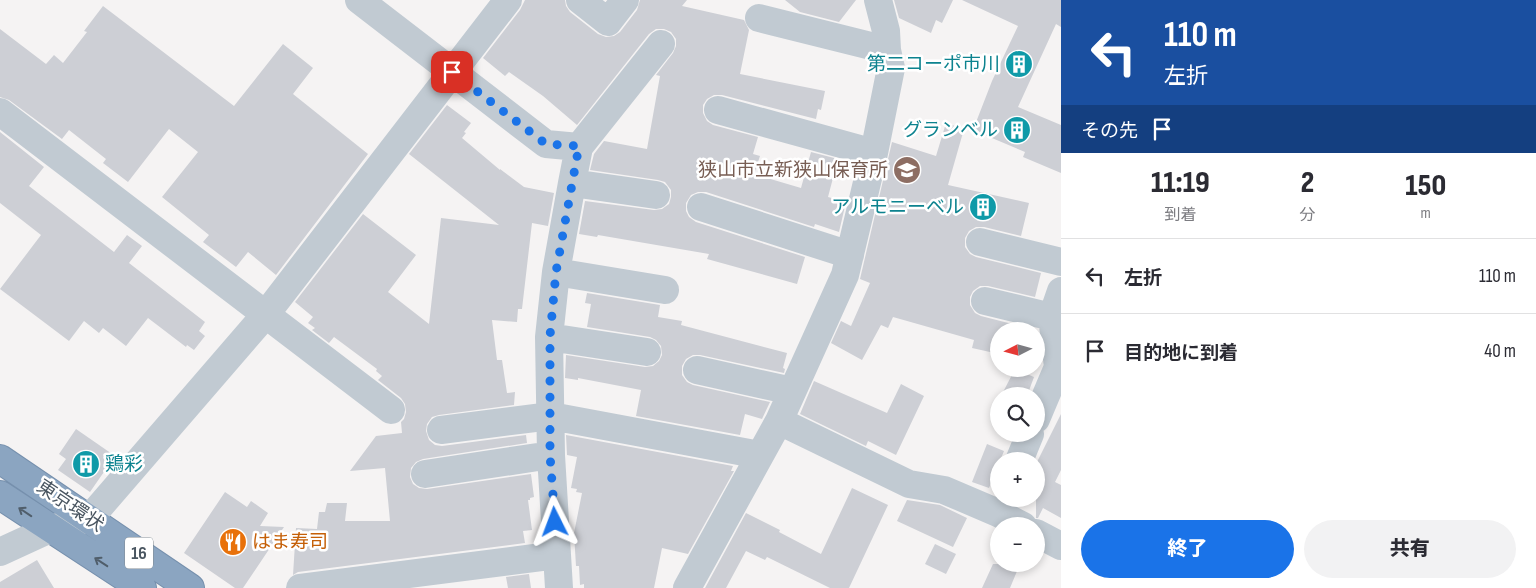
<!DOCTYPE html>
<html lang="ja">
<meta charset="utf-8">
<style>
body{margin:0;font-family:"Sofia Sans Condensed","Noto Sans JP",sans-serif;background:#f2f2f3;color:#2b2b33;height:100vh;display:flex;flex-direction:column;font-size:19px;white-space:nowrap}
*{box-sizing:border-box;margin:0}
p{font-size:16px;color:#7c7c81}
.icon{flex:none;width:28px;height:28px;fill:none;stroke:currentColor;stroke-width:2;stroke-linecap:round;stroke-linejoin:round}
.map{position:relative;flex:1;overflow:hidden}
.drawer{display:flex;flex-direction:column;background:#fff;width:475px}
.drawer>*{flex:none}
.guide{background:#1a4fa0;color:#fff;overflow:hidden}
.needle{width:32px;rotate:264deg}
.fabs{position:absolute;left:990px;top:322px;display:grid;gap:10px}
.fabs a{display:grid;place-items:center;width:55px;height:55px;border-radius:50%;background:#fff;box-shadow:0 2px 8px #0003;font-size:25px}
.pin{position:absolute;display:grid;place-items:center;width:42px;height:42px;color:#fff;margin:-21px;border-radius:10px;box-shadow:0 2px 8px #0006}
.me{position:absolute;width:55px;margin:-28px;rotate:357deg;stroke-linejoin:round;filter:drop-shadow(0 0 4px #0008)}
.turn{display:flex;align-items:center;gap:18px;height:105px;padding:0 20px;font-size:22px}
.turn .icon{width:65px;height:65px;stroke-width:2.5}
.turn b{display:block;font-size:35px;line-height:42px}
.then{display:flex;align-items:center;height:48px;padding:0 20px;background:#0003;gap:10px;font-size:19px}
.eta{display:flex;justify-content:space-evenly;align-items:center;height:85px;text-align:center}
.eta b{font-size:30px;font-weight:800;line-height:35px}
.primary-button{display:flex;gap:10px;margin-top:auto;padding:10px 20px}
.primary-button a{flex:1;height:58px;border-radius:30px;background:#1a73e8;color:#fff;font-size:20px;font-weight:800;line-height:58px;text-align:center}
.primary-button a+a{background:#f2f2f3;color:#2b2b33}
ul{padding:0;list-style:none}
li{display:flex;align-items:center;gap:15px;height:75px;padding:0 20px;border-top:1px solid #e1e1e2}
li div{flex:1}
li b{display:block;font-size:19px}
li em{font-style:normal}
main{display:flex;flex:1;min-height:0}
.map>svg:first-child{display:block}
.building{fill:#cdcfd5}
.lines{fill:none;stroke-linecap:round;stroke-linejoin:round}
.highway-casing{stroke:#7690ad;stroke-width:30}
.minor{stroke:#c1cad2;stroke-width:28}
.highway{stroke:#8ba5c1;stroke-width:28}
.oneway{stroke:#505e6b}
.route{stroke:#1a73e8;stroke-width:9;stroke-dasharray:0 16.2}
.labels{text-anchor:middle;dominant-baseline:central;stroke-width:5;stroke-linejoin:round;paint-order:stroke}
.shield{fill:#fff;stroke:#808990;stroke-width:1}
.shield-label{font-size:18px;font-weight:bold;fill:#4a5661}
.culture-label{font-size:19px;fill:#0d838f;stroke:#fff;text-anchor:end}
.education-label{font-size:19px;fill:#785e54;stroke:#fff;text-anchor:end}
.street-label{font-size:19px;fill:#4a5661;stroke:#fff}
.food-label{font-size:19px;fill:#c56008;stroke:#fff;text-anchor:start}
</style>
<main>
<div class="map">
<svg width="1061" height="588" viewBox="0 0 1061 588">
<rect width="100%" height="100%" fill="#f5f3f3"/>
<path class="building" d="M525,0H565L566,6L570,12L598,34L606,37L614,36L620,32L637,10L640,0H687L682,6L744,20L749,30L740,74L825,91L821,110L818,109L816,119L722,95H714L707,99L703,105V113L707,121L713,125L758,137L753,154L760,156L754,174L801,188L811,152L838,159L828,197L846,202L839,232L815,224L814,227L706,192H698L691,195L686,203V211L689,217L696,222L805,257L797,284L707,259L709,254L598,235L597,237L579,234L585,201L654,210L662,209L669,204L671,197V190L665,182L658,180L590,170L594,154L604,141L647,149L660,76L656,75L673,53L676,46V39L671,32L664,29H656L649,34L577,125L543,96L509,72L505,76L483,58L520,10Z
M785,0H856L839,22L800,12Z
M894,0H953L942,23L936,20L931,33L899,18Z
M962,0H1061V27L1056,24L1018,107L1061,125V173L1023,157L1025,152L973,130L992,81L1018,26Z
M103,6L234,106L283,44L313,68L293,94L368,154L276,275L248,252L236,267L203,242L209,235L162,197L198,152L169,129L128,182L103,163L106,159L69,130L62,139L9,100L0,97V29L46,64L54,55L63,63L87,32L84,31Z
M447,105L471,123L464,132L466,133L462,138L500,170V169L524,187L554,193L548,226L532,223L522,309H518L517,322L492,320L497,360H502L507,393L515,392L514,405L439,415L432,417L427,424L426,431L429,440L435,445L442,446L526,435L527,443L423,459L416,462L411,468L410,477L413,484L419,488L427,489L531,474L534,497L530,498V500H528L532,530L523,531L525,543L298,572L293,575L296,528L317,529L319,512H325L327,503H347L345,521H390L385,468L350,471L376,436L402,433L401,422L404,419L406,412L405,404L401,398L378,380L382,376L376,371L377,369L334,337L329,343L312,330L315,328L308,323L313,317L295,302L363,214L416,255L388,292L429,324L441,218L499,225L409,154Z
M946,123L964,129L948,185L1029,203L1021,236L984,227H976L969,231L965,238V247L970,254L976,257L1041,273L1035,297L988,286H980L973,291L970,297V305L975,313L981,316L1020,326L1019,331H999V354L972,348L974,340L893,317L888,328L881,325L862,360L831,343L841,321L851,326L870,283L860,279L892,142L936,156Z
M0,132L44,167L29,186L114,252L127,235L142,246L129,263L205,322L199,331L205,336L194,350L187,345L186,347L148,318L126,346L103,328L99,333L84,321L69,341L0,289L41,235L0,203Z
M587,293L660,305L658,317L682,321L681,325L787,353L783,368L785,369L784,373L700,355H693L686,359L682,366V375L687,382L693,385L770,402L762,419L745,414L740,435L636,416L641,390L578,378V380L565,378L566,355L645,367L653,366L659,361L662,355L661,346L656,340L650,337L587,327L591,304L585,303Z
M1015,369L1034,377L1027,396H1001Z
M814,381L887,413L901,384L924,396L896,455L868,441L866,446L800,414Z
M1061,414V470L1055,482L1061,485V518L1043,508L1038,518H1036V464Z
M76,429L115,456L90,492L58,470L66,459L59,454Z
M566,435L733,466L731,471H734L688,554L662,548L654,588H584V584L580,585L579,566H576L574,533L582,493L576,492L577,489L571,488L577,457L567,455Z
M987,444L1004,451L989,488L972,482Z
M852,488L888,505L849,588H830L767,557L765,560L746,551L726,588H705L746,513L780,530L779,532L821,554Z
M225,492L247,507L251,501L268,513L260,526L284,527L243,588H235L184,553Z
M907,500L940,505L967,518L953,547L897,521Z
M935,544L956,554L946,574L925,564Z
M37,560L54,588H0V582Z
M993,564H1020L1010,588H982Z
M529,574L531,588H508L506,577Z"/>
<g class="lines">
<g class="highway-casing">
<path id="highway" d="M0,459L190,588
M0,495L142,588"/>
</g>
<path class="minor" d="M359,0L546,144L579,147
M580,0L608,22L625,0
M759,18L887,50
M718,110L874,153
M0,112L391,410
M572,183L656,195
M701,207L850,255
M980,242L1061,262
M556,272L665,290
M985,301L1052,317
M549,337L647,352
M697,370L792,391
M1036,419L1058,367L1052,317L1061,291
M779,421L909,484L944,490L998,513L1023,526
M441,430L551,416L760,455
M1019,461L1030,434
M425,474L551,455
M1036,533L1061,546
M0,552L50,529L89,519L266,314L508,0
M300,588L557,555
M559,588L551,455L549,337L556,272L572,183L579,147L661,44
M687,588L779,421L845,275L874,153L891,68L887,50L886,31L878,0"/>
<use href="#highway" class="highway"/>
</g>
<defs><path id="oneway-shaft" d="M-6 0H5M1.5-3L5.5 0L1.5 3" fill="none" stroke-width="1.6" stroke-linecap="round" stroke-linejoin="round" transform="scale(1.25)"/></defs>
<g class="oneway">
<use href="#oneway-shaft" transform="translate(25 512) rotate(-146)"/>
<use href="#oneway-shaft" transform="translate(101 562) rotate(-147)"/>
</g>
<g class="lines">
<path class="route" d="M452,72L546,144L579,146L556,272L550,336V455L555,522"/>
</g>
<defs>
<g id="building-disc" transform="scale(1.4375)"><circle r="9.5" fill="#0f9aa8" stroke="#fff"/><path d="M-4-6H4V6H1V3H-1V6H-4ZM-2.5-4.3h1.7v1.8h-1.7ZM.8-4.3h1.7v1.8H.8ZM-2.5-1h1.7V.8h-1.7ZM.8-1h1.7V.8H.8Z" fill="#fff"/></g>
<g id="school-disc" transform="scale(1.4375)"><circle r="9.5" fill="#8d6e63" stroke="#fff"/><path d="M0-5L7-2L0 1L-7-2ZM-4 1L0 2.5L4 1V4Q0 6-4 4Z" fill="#fff"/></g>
<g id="restaurant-disc" transform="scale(1.4375)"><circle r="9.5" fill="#e8710a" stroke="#fff"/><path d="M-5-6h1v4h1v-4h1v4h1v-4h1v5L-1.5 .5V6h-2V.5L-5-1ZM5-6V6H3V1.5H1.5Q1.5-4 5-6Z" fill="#fff"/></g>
</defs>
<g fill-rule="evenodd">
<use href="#building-disc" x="1019" y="64"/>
<use href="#building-disc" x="1017" y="130"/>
<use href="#school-disc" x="907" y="170"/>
<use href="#building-disc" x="983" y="207"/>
<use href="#building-disc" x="86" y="464"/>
<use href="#restaurant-disc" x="233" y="542"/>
</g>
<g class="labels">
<rect class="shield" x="125" y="537.5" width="28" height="31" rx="4"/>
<g class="shield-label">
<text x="139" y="553">16</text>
</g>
<g class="culture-label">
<text x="1000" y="64">第二コーポ市川</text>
<text x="998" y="130">グランベル</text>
<text x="964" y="207">アルモニーベル</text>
<text x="105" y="464" text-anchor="start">鶏彩</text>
</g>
<g class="education-label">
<text x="888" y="170">狭山市立新狭山保育所</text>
</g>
<g class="street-label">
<text transform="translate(70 506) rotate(34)">東京環状</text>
</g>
<g class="food-label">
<text x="252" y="542">はま寿司</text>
</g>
</g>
</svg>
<div class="fabs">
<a><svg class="needle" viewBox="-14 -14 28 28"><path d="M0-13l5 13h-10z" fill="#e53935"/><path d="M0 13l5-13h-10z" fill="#7c7c81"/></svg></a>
<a><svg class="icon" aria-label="search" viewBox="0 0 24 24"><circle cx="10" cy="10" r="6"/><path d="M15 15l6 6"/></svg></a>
<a>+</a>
<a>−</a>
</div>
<div class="pin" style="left:452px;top:72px;background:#d93025"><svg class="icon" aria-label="arrive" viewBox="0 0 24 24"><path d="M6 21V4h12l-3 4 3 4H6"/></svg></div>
<svg class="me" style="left:555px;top:522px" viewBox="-20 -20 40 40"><path d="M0-17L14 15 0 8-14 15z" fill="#1a73e8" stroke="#fff" stroke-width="4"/></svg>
</div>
<section class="drawer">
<div class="guide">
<div class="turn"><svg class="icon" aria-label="left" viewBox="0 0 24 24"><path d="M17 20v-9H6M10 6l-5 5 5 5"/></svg><div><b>110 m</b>左折</div></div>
<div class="then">その先<svg class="icon" aria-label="arrive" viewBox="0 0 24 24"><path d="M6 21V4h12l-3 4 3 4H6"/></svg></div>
</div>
<div class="eta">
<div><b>11:19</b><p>到着</p></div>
<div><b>2</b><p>分</p></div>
<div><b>150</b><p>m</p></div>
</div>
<ul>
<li><svg class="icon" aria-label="left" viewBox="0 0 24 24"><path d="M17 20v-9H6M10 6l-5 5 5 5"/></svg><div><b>左折</b></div><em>110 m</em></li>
<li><svg class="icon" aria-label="arrive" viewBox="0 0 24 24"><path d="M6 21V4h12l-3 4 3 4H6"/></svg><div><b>目的地に到着</b></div><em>40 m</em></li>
</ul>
<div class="primary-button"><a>終了</a><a>共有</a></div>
</section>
</main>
